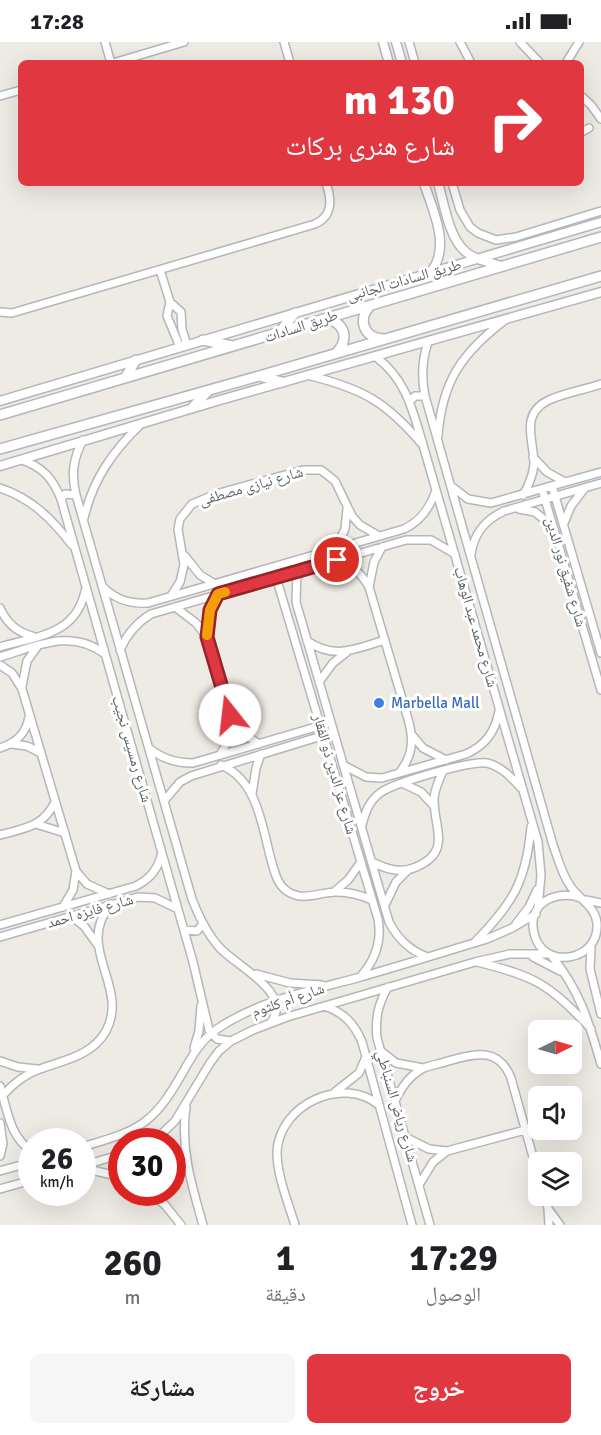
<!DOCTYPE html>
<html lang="ar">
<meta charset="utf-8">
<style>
body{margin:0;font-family:Signika,"Noto Naskh Arabic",sans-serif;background:#f6f6f6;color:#202124;direction:rtl;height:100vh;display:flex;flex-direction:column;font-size:22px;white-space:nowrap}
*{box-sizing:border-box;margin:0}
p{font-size:20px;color:#757577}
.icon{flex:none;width:33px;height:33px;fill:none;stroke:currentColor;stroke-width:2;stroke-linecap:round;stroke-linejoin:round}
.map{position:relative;height:1183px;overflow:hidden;direction:ltr}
.sheet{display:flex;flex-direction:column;background:#fff;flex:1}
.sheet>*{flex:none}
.guide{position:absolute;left:18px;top:18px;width:566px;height:126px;border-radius:9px;box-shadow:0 6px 24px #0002;direction:rtl;background:#e13741;color:#fff;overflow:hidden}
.needle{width:39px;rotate:85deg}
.controls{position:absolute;left:528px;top:978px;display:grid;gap:12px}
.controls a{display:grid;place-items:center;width:54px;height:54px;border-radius:9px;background:#fff;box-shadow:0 6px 24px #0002;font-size:30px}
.speed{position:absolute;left:18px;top:1086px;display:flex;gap:12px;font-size:30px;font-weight:700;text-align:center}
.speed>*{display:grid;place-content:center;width:78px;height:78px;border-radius:50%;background:#fff;box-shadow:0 6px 24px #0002;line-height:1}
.speed small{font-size:15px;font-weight:400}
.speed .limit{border:9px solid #d22;background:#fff;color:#111}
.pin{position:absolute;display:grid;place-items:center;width:51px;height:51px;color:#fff;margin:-26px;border:3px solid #fff;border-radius:50%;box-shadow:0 2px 6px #0007}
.me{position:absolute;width:66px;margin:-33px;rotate:344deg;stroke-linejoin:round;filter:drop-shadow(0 0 4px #0008)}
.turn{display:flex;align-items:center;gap:21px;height:126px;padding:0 30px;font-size:27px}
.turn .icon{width:78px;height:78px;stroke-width:2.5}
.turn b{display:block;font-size:42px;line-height:51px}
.eta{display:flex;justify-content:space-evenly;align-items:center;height:102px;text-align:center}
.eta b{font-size:36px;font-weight:700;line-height:42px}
.action{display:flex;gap:12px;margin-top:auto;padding:12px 30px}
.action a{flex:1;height:69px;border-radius:9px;background:#e13741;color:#fff;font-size:24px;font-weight:700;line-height:69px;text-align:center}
.action a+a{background:#f6f6f6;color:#202124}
.status{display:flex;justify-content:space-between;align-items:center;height:42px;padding:0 30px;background:#fff;direction:ltr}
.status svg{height:16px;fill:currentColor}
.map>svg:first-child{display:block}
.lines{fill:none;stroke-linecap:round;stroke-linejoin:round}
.minor-casing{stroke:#b4b7ba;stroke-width:10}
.tertiary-casing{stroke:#b4b7ba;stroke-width:11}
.secondary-casing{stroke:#b3b7bb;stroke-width:12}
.minor{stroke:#fff;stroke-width:7}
.tertiary{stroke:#fff;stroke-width:8}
.secondary{stroke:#fff;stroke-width:9}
.route-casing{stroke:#92242a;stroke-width:15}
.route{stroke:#e13741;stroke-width:10}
.slow{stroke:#f59e0b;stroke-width:10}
.shop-dot{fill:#3f7fe0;stroke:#fff;stroke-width:2}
.labels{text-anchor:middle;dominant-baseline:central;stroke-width:6;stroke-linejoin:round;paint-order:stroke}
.street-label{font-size:15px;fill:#5c6164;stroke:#fff}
.shop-label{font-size:15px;fill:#366cbe;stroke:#fff;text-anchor:start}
</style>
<div class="status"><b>17:28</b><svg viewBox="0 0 49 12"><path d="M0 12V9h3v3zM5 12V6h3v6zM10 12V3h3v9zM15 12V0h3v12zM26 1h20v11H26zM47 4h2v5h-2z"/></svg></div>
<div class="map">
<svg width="601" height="1183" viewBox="0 0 601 1183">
<rect width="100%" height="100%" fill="#eeeae4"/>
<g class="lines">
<g class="minor-casing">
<path id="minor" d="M105,0L111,21
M284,0L290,21
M409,0L415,21
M460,0L471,21
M520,0L540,21
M113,21L184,0
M566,21L579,0
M580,53L591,63L601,77
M0,54L21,48
M580,91L589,86
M452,141L460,168L470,185L478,191L496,198L516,195L601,169
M160,228L170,260L167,274L180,305
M170,260L181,270L182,287L187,303
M0,270L12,271L315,182C333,174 332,158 326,141
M428,300C422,318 421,335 425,354L553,803C558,817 562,833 571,845C580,858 595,864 597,881C600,920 542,929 534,891C527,861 556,847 581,856
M376,315C406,337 413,369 423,403L538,800L541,833L538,866
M311,334C363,347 386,360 421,401
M410,359L415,354H425
M438,394C442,339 462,311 505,278
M83,398C73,417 71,432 76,453L192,857C199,875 207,892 220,906C236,924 294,951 271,980
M533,415L547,430L565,440
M22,418C43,425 53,437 61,457L193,920L209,988L217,997L231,999
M451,444L468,457L491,461L601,430
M552,444L601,611
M0,446C31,456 52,477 72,503
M542,447L601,648
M523,453C529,443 533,434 534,422C534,399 520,373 547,359C563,351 584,348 601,342
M61,457L65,452L76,453
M519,467L535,470L551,483
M84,476C93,437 113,409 141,382
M564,481L571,464L584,447
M335,507L345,487L347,467
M471,512C474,491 485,478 504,469L601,441
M185,514L200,533L215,542
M337,518C352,523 361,531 369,545L408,677C414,698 413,714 399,731
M294,519L297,529L296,560L389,880C398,897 409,908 427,915
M273,525L378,877C382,899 376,917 361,934
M103,545C116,558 130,562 148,561L404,487C421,479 430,466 436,448
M369,545L374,520L382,505
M218,552C184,611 254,662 220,713
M171,554L180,540L184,523L178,487L180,477L192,462L216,452L303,428H321L335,439L352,474L360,483L379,494
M175,565L196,581L207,595
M0,566C6,580 16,590 32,594
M307,599C335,618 355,607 385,598
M0,605C37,594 76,593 85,549
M120,608C127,592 136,581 151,572L406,498H431L455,512
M0,615C37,604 71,586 105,612
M0,623L12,631L22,647L76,829L73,848L63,865
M319,640L333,621L347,610
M22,644L27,619L37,605
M230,673L247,694L259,702
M412,693L423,706L446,718
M12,702L27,704L41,711
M0,706C16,701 26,692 29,675
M149,706C162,717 176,721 193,721L326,682
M221,723C259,739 262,787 272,821C275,832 278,843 287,849C302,860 320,850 336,850C349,850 361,853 372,858
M343,723L366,735L382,736L466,712C486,703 495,690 499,669
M402,741L421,750L434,764
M252,752L256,726L261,712
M164,759L180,740L191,734L328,692
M36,782L65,791
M362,783C365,771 369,759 380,751C393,741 472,718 487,721C501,724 512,736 521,746
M0,793C25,786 43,785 55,760
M372,820C386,827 401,832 416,825C453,810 433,784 434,756C435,746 439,738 443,729
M76,829L87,842L109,852
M334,850L348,838L361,820
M586,858L601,861
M385,863L396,840L408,828
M71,874L84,884L97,902
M516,882L529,865L537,848
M0,883L136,844C149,837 157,829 161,814
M184,888L197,889L203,882
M0,895L138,855L155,856L178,867
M475,900C513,861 526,840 531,785
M591,904L590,927L601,972
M551,913C580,949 588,977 601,1022
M533,915L560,929
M477,920C535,934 551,943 591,987
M256,932L290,941L322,943
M388,945C378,962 375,977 377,996L430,1183
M324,964C343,970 354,981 362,1000L412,1183
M194,1006L199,989L201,964
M382,1010L396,1021L423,1026
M0,1019L18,1025L37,1027
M0,1044C7,1067 10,1096 32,1109
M335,1050L359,1031L366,1015
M3,1053C13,1042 25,1032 40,1027C64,1018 92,1014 106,989C130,944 74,906 111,862
M395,1059C401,1046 409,1034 422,1027C429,1023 440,1022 448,1019C475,1012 498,1004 511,1036L538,1133
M186,1065C180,1107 192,1144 203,1183
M0,1081L3,1102L0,1114
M405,1095L429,1107L447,1109L525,1088
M153,1100L175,1079L210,1021L219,1009L231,999L253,988L287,975L475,920L510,912H549
M82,1105C140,1088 153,1083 183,1030C192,1014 201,998 217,987C258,959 309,949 357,936C400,924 444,910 487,897L512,886L536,872
M82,1124L122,1112
M82,1126L122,1135
M0,1129L32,1120
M419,1143L433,1120L447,1109
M0,1147L32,1138
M149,1150L165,1163L181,1183
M545,1154L548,1166L549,1183
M549,1168L560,1183
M295,1183C288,1160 277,1134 277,1110C279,1063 342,1033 379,1063"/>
</g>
<g class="tertiary-casing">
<path id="tertiary" d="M383,0L389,21
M396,0L402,21
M424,141C433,169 451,204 431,230
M438,141C444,161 449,197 466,210C475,218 489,220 501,224
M0,359L601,180
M0,424L220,358L601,250"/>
</g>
<g class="secondary-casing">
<path id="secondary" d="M371,263C357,276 363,296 383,297
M325,277C345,279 350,298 336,311
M278,292L295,271
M203,298L232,304
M259,334L282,340
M125,336L136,318
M192,366L209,348
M0,373L601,195
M0,407L259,334L601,234"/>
</g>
<use href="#minor" class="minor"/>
<use href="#tertiary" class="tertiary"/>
<use href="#secondary" class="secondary"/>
</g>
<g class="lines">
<g class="route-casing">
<path id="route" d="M230,673L207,595L210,568L218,552L337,518"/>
</g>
<use href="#route" class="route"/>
<path class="slow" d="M207,593L210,568L218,552L225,550"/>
</g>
<circle class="shop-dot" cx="379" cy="661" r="6"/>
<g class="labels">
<g class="street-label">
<text transform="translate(404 238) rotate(-16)">طريق السادات الجانبى</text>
<text transform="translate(301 284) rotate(-18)">طريق السادات</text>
<text transform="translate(251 444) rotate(-16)">شارع نيازى مصطفى</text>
<text transform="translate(566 530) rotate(74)">شارع شفيق نور الدين</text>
<text transform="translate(476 585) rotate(74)">شارع محمد عبد الوهاب</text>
<text transform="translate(132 707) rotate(74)">شارع رمسيس نجيب</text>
<text transform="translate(335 732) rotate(74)">شارع عز الدين ذو الفقار</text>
<text transform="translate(90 869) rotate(-16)">شارع فايزه احمد</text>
<text transform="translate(288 958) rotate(-19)">شارع أم كلثوم</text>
<text transform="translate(397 1064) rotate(74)">شارع رياض السنباطي</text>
</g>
<g class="shop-label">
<text x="391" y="661">Marbella Mall</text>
</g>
</g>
</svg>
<div class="controls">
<a><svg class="needle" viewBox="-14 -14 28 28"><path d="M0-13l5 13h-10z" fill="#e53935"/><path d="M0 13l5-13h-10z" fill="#757577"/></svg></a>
<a><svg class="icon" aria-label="sound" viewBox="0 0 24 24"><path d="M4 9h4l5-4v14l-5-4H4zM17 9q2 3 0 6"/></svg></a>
<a><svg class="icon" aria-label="layers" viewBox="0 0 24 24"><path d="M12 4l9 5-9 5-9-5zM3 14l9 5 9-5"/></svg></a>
</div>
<div class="speed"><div>26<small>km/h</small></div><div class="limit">30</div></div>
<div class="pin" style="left:337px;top:518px;background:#d93025"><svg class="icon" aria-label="arrive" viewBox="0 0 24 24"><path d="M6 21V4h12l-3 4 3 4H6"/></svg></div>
<svg class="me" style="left:230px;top:673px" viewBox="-20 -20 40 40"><circle r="19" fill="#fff"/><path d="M0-13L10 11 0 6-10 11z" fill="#e13741"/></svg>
<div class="guide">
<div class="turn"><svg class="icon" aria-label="right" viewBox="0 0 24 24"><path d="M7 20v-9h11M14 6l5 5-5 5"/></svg><div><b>130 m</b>شارع هنرى بركات</div></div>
</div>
</div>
<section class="sheet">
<div class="eta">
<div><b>17:29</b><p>الوصول</p></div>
<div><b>1</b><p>دقيقة</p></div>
<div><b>260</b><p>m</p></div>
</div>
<div class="action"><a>خروج</a><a>مشاركة</a></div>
</section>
